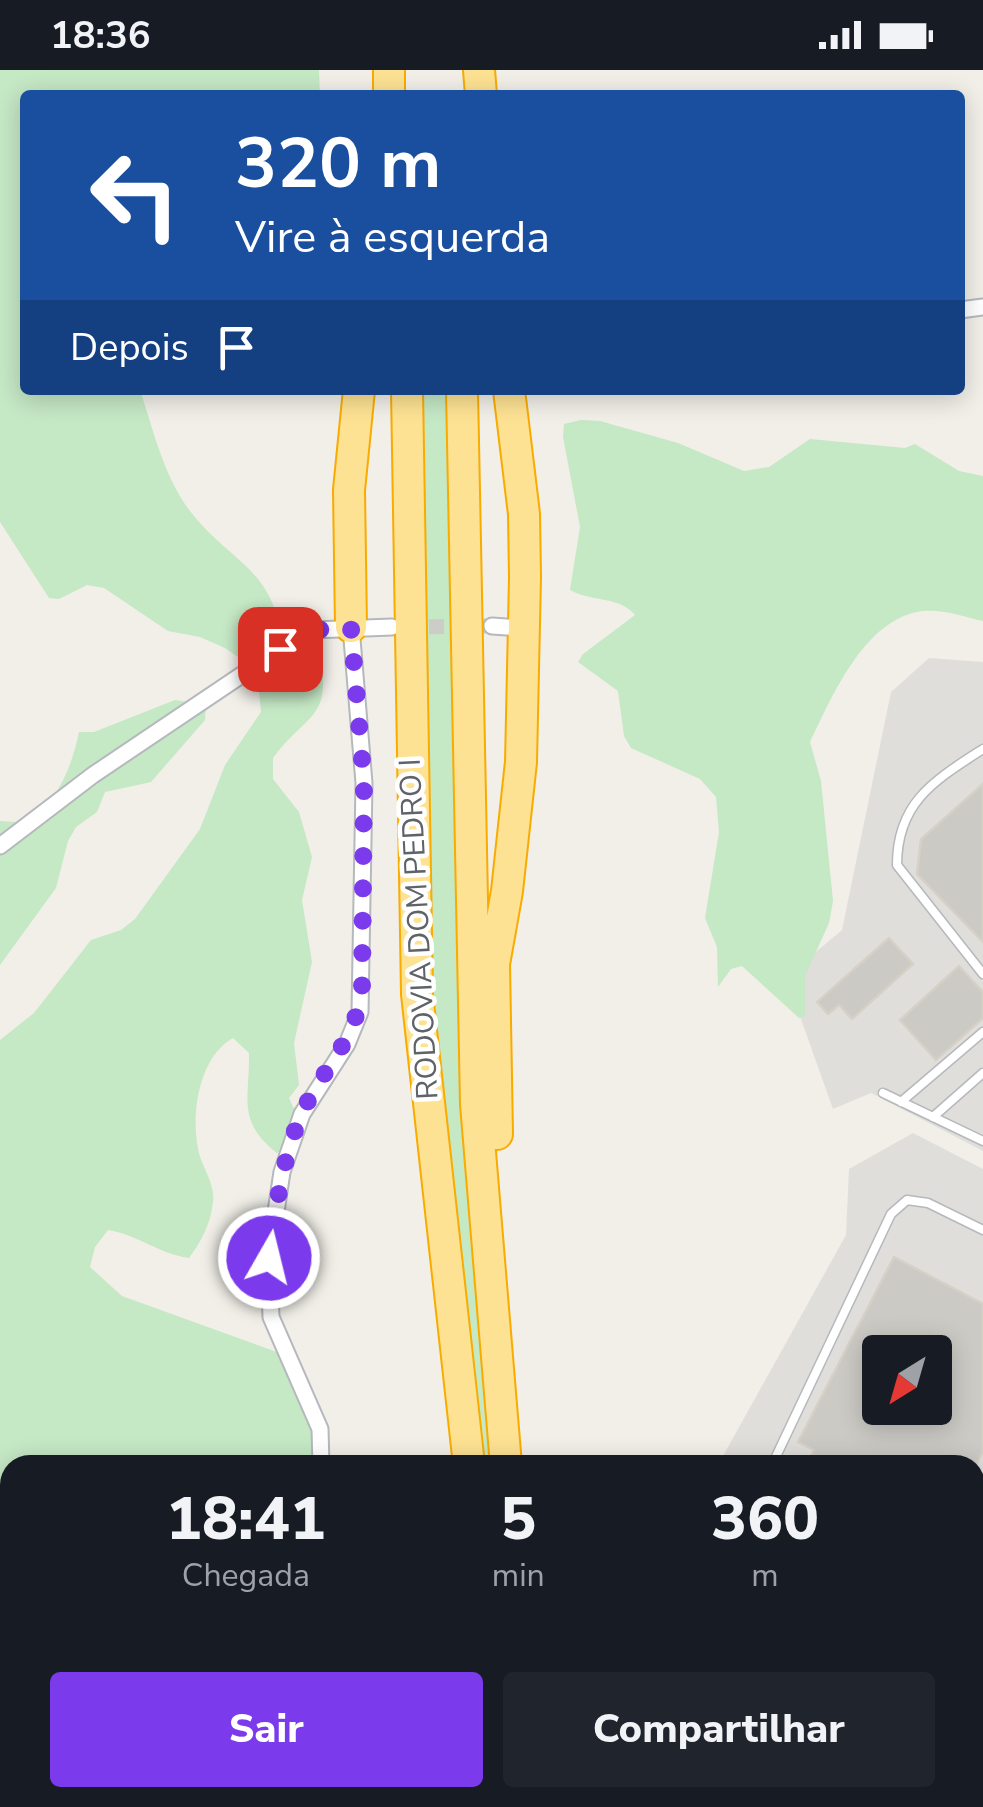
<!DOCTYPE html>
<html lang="pt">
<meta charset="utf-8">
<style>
body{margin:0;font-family:"Nunito Sans",sans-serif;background:#20242c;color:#f1f3f6;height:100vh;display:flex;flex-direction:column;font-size:38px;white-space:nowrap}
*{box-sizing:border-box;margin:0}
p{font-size:32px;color:#9ea1a6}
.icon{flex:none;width:55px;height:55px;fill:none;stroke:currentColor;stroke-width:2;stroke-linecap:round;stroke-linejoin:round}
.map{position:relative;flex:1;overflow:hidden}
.drawer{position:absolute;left:0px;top:1385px;width:985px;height:352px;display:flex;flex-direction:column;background:#171b24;border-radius:30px 30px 0 0;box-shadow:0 5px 25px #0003}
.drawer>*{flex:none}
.hud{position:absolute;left:20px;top:20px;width:945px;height:305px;border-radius:10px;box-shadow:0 5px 25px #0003;background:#1a4fa0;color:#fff;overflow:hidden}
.needle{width:65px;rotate:217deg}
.tools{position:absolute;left:862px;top:1265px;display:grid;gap:20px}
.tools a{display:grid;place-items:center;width:90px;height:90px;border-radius:10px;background:#171b24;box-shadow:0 5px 25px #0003;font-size:50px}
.pin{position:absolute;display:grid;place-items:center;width:85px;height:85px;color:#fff;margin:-42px;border-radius:20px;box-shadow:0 5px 15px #0006}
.me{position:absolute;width:110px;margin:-55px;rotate:8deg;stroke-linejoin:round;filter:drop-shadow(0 0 8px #0008)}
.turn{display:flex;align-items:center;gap:35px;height:210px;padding:0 50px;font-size:45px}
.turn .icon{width:130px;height:130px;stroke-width:2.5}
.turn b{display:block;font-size:70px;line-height:85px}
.then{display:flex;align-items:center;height:95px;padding:0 50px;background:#0003;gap:20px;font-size:38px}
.eta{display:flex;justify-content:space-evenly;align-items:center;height:170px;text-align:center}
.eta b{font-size:60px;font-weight:800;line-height:70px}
.button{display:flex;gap:20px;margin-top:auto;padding:20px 50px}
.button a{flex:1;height:115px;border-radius:10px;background:#7c3aed;color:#fff;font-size:40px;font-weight:800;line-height:115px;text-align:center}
.button a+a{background:#20242c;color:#f1f3f6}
.status{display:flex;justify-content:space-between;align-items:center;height:70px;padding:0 50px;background:#171b24;direction:ltr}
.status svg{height:28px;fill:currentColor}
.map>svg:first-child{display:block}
.industrial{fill:#e0deda;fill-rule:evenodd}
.green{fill:#c5e8c5}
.building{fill:#cccac5;stroke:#d6d1c6;stroke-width:2.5;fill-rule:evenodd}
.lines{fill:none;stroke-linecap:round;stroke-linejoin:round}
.minor-tunnel{stroke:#ccccc8;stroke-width:15;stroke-dasharray:15 8;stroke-linecap:butt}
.service-casing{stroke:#b5b8bc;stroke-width:11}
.minor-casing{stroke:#b5b8bc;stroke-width:19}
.motorway-casing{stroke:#f9ab00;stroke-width:34}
.service{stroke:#fff;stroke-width:8}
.minor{stroke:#fff;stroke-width:15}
.motorway{stroke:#fde293;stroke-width:30}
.route{stroke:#7c3aed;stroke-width:18;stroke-dasharray:0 32.4}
.labels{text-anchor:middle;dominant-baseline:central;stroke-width:9;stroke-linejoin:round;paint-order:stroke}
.street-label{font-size:30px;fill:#5f6368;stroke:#fff}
</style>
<div class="status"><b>18:36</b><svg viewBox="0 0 49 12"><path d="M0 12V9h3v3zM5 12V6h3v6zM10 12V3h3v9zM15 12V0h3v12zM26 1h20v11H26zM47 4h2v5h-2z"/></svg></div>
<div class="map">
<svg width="983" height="1737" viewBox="0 0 983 1737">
<rect width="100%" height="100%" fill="#f1efe8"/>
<path class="industrial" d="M929,588L983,592V1081L871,1023L833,1039L786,907L842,860L891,622Z
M913,1063L983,1099V1604L975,1600V1395H718L846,1165L849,1099ZM880,1282H935V1338H880Z"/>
<path class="green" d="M0,0H319L320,25H25V320H140C153,359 164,407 190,441C227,490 273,498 281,567L318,576C334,651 310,639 273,688V709L299,742L312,787L302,830L312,892L294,973L299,1015L289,1028L300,1052L295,1073L277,1083C236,1051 250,1029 249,983L233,968C198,987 189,1049 200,1087C205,1101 215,1116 213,1132C211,1153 201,1172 189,1188C159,1184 139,1165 108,1160L95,1177L90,1197L122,1226L296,1289L326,1360L328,1395H10V1452L0,1431V970L34,943L91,870L121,860L135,849L200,759L225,695L261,642L258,611L248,594L225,578L200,567L168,561L104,518L87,515L59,529L49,528L0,452Z
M415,320H454L498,1395H477L433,997Z
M581,350L600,351L678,373L744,401L769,397L810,369L905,378L915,374L959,401L983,406V551C963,546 942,539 922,541C864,549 832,627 810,672L821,711L833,831L829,853L805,906V946L799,948L742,896L731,899L718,917L717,877L705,848L719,762L716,727L700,709L631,678L624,666L618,621L578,592L583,584L635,545C620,526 591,532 570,520L580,457L563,367L564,354Z
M175,630L206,635L205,650L151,712L105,722L97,742L76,757L68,771L56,818L0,895V751L31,753C59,725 71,700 79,662H94Z
M10,1621V1728H115L119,1737H0V1624Z
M242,1728H434L430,1737H244Z"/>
<path class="building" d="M983,714V872L917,804L921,769Z
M889,868L913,894L852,949L839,935L828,944L817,932Z
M959,896L983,922V948L936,990L900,950Z
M894,1187L983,1234V1381L976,1395H816L808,1391L814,1380L798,1372ZM880,1282H935V1338H880Z"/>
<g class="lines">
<path class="minor-tunnel" d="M406,557L492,556"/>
<g class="service-casing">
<path id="service" d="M983,679C935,710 897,732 897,795L983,904
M883,1023L983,1071
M901,1032L983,962
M933,1047L983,1003
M772,1395L891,1144L907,1130L928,1133L983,1160
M975,1517L983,1520"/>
</g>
<g class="minor-casing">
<path id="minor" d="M960,240L983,237
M492,556L522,558
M0,776L93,705L280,579L313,560L392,557
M321,1395L320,1359L271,1247L269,1188L282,1102L302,1044L347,974L360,942L364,713L351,557
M0,1649L10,1650"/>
</g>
<g class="motorway-casing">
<path id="motorway" d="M479,0L481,25
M389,25V0
M407,320L417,924L469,1395
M462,320L476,1034L506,1395
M351,557L349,420L359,320
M497,1064L494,894L507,821L521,692L525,507L524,444L509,320
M525,1728L526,1737
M558,1728L560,1737"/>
</g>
<use href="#service" class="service"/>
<use href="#minor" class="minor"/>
<use href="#motorway" class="motorway"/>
</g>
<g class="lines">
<path class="route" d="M269,1188C276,1138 282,1089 302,1043C323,998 357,969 362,918L364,713L351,558L313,560L280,579"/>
</g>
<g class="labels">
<g class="street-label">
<text transform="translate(419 859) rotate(-93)">RODOVIA DOM PEDRO I</text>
</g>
</g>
</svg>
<div class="tools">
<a><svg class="needle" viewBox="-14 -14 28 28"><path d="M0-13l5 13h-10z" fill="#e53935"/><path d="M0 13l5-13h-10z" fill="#9ea1a6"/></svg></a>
</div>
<div class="pin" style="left:280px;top:579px;background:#d93025"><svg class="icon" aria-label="arrive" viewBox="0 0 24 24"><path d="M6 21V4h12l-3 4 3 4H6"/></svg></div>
<svg class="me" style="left:269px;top:1188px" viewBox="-20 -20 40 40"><circle r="17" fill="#7c3aed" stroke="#fff" stroke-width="3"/><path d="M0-11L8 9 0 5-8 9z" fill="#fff"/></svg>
<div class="hud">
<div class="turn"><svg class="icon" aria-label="left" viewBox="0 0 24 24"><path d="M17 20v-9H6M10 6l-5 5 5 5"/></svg><div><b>320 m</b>Vire à esquerda</div></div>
<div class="then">Depois<svg class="icon" aria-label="arrive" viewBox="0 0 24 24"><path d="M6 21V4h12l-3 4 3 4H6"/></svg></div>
</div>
<section class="drawer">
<div class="eta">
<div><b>18:41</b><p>Chegada</p></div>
<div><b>5</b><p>min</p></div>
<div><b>360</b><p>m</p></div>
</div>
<div class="button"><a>Sair</a><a>Compartilhar</a></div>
</section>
</div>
